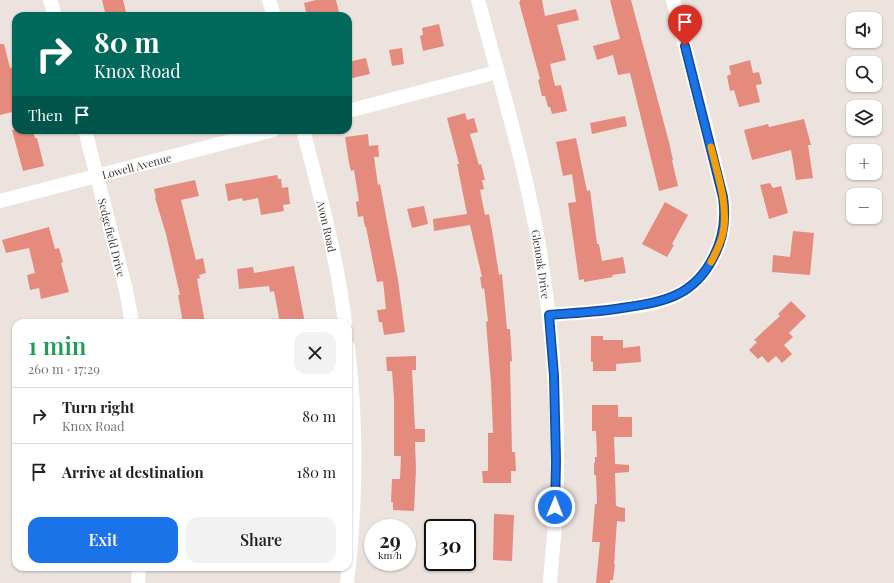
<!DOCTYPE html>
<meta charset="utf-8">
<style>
body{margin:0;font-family:"Playfair Display",serif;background:#f2f2f2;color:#222;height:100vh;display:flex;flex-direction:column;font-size:15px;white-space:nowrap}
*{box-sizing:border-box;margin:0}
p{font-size:13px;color:#767676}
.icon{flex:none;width:22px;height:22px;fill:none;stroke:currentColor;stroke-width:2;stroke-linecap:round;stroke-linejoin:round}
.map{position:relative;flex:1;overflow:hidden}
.details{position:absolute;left:12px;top:319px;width:340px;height:252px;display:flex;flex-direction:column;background:#fff;border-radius:12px;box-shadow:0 1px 3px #0004}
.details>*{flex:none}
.guide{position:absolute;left:12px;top:12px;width:340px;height:122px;border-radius:12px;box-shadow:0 1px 3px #0004;background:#00695c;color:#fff;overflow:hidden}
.fabs{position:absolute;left:846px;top:12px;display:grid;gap:8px}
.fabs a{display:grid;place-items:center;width:36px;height:36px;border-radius:8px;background:#fff;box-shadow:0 1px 3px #0004;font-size:20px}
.speed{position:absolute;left:364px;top:519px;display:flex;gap:8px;font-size:20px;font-weight:700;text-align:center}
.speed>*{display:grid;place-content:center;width:52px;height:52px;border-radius:50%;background:#fff;box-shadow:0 1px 3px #0004;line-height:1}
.speed small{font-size:10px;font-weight:400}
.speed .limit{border:2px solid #111;border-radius:6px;background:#fff;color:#111}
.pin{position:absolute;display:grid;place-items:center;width:34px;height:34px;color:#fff;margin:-41px -17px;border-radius:50% 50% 50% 0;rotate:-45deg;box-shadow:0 0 4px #0007}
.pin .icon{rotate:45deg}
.me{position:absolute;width:44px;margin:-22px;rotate:1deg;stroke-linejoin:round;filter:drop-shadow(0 0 3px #0008)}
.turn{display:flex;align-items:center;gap:14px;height:84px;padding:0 16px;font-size:18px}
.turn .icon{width:52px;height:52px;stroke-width:2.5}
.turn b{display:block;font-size:28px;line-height:34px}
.then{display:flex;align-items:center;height:38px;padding:0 16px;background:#0003;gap:8px;font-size:15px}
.round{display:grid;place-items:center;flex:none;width:42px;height:42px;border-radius:12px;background:#f2f2f2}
.head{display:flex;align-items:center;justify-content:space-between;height:68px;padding:0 16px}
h1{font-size:24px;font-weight:600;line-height:30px;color:#1e9e55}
.primary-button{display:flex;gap:8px;margin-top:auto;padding:8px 16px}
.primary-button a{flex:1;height:46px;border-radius:12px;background:#1a73e8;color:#fff;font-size:16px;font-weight:600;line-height:46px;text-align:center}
.primary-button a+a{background:#f2f2f2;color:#222}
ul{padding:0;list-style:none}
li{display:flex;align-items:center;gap:12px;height:56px;padding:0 16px;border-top:1px solid #e0e0e0}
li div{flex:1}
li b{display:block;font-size:15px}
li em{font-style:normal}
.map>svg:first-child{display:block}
.building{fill:#e58b7e}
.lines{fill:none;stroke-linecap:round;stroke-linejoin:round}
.minor{stroke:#fff;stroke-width:14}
.route-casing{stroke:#114b97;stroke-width:10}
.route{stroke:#1a73e8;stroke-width:7}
.slow{stroke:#f59e0b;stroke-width:7}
.labels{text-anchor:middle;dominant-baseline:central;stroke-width:3.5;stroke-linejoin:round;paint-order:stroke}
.street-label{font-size:11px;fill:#3c3836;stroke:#fff}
</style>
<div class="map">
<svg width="894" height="583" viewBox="0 0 894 583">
<rect width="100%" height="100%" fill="#ece3de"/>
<path class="building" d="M102,0H123L127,16H106Z
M316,0H336L340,16H307L304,3Z
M520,0H542L545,16L576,9L579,20L557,25L566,60L550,64L555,86L561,85L567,111L552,114L550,107H548L545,96H542L538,80L540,79L519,2H520Z
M610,0H631L669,142L673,160H672L678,186L659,191L630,73L618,75L613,55L597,60L593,46L620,39Z
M439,24L444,46L423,51L420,36L423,35L422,28Z
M0,44H4L10,68L16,66V111L0,115Z
M402,48L404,64L392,66L389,50Z
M366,58L370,74L348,79V62Z
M750,60L753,73L759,72L762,84L756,85L760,102L739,107L734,90L730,91L727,76L731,74L729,66Z
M465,113L467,120L474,118L478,132L470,134L479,165L481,164L485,180H482L484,189L480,190L485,215L489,214L493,236L499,275L502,274L507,329H510L512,361L510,362L512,452H515L516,471H511V483H483L482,471H488V433H493L491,383L486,322L488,321L484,288L482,289L480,277H482L470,225L434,231L433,219L467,214L457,164H459L447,118Z
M625,116L627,126L592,134L590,123Z
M804,119L811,145H808L813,178L796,180L791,150L752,160L744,130L768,124L769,127Z
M12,130H33L35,138H37L44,166L23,171Z
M368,134L369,146L378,145L379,157H374L378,185L380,184L398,280L405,332L384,335L382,322H379L377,310L386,309L383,281L377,282L366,227H365L363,216L358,217L356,202L359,201L354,170L351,171L349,163L345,137Z
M576,138L587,191L590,190L597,244H599L602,261L623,257L626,273L612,275L613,277L584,282V279L579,280L568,203L576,202L572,174L563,176L556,142Z
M277,175L278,179H281L282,188L288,187L290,204L283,205L284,211L261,215L258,198L243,201L242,198L228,201L225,184Z
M195,180L199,196L181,200L196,260L203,258L206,273L199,275L200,278L197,279L205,323H183L178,295H180L166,234L155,198H156L154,189Z
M770,183L773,188L781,186L788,213L769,219L760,185Z
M665,202L688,215L672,244L674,245L667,257L642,244Z
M424,206L428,224L412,228L407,209Z
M49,227L55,249L59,248L63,262L61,263L69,292L41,299L39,288L30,290L27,275L35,273L29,248L6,253L2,240Z
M793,231L814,233L810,275L772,272L773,255L790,257Z
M294,266L305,323H280L274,291L270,292L269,286L239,289L237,269L253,267L254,273Z
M791,301L806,316L789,333L793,337L784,345L792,354L782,363L776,356L768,363L762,356L758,359L749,350L757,342L754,340L780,316L778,314Z
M591,336H603V340H623V348L640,346L641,362L616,364V371H593V362H591Z
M416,356V370H412L415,429H425V442H415L416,470L414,511L393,510V502H391L392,479H400L401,456H394V398L392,371H387L386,357Z
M592,405H618V417H632V437H614L615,464L629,465V472L615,473L616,506H618V507L625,508V522L617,521L614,564H615L613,580H610V583H596L600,542H592L595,504H597L596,475H594V463H595V457H597L596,431H592Z
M494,514L514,515L512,561L493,560Z"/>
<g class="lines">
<g class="minor">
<path d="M50,0L55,16"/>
<path d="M269,0L274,16"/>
<path id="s1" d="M478,0C500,83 526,167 540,252C554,341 561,433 555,523C554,543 551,563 550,583"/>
<path d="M348,111L497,72"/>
<path id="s2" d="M85,130L126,290L132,323"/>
<path id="s3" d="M303,130C320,194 337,257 345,323"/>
<path id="s4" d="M0,201L273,130"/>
<path d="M549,315C573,313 598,312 622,308C663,303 694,297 714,256C724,237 726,218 723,197L705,123L673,0"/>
<path d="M138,583L139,567"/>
<path d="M347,583C356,506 357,424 348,347"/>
</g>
</g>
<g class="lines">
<g class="route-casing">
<path id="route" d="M555,507L556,461L554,376L549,315C573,313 598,312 622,308C663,302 694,297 714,256C724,237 726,218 723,197L685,46"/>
</g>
<use href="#route" class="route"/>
<path class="slow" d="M711,147C717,173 727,200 724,227C723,239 717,251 711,262"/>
</g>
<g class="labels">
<g class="street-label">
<text stroke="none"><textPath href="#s4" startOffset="141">Lowell Avenue</textPath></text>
<text stroke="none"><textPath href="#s3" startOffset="99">Avon Road</textPath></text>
<text stroke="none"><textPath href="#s2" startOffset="111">Sedgefield Drive</textPath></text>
<text stroke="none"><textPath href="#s1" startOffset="272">Glenoak Drive</textPath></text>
</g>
</g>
</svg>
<div class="fabs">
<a><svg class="icon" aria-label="sound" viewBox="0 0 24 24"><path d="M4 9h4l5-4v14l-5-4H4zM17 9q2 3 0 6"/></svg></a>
<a><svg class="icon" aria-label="search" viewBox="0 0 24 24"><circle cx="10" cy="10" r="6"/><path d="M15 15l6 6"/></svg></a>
<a><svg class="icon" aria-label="layers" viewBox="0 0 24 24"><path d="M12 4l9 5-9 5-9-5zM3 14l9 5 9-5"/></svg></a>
<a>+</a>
<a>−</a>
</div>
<div class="speed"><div>29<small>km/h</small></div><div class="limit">30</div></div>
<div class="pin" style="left:685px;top:46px;background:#d93025"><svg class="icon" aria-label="arrive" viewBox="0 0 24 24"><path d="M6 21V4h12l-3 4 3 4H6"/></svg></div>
<svg class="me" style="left:555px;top:507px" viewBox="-20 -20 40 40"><circle r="17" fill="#1a73e8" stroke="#fff" stroke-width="3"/><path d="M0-11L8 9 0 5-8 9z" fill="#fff"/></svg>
<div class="guide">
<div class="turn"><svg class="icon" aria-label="right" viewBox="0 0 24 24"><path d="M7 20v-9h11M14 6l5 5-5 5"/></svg><div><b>80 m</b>Knox Road</div></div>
<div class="then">Then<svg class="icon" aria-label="arrive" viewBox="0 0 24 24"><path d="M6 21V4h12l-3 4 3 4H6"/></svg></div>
</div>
<section class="details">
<div class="head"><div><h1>1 min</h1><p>260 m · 17:29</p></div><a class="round"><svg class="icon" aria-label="close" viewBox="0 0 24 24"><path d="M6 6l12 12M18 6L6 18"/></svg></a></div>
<ul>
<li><svg class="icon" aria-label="right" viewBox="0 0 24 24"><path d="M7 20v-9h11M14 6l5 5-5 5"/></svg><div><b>Turn right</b><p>Knox Road</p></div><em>80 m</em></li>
<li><svg class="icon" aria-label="arrive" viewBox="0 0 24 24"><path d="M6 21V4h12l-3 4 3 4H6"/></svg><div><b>Arrive at destination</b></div><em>180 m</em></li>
</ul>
<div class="primary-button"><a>Exit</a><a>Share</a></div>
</section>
</div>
